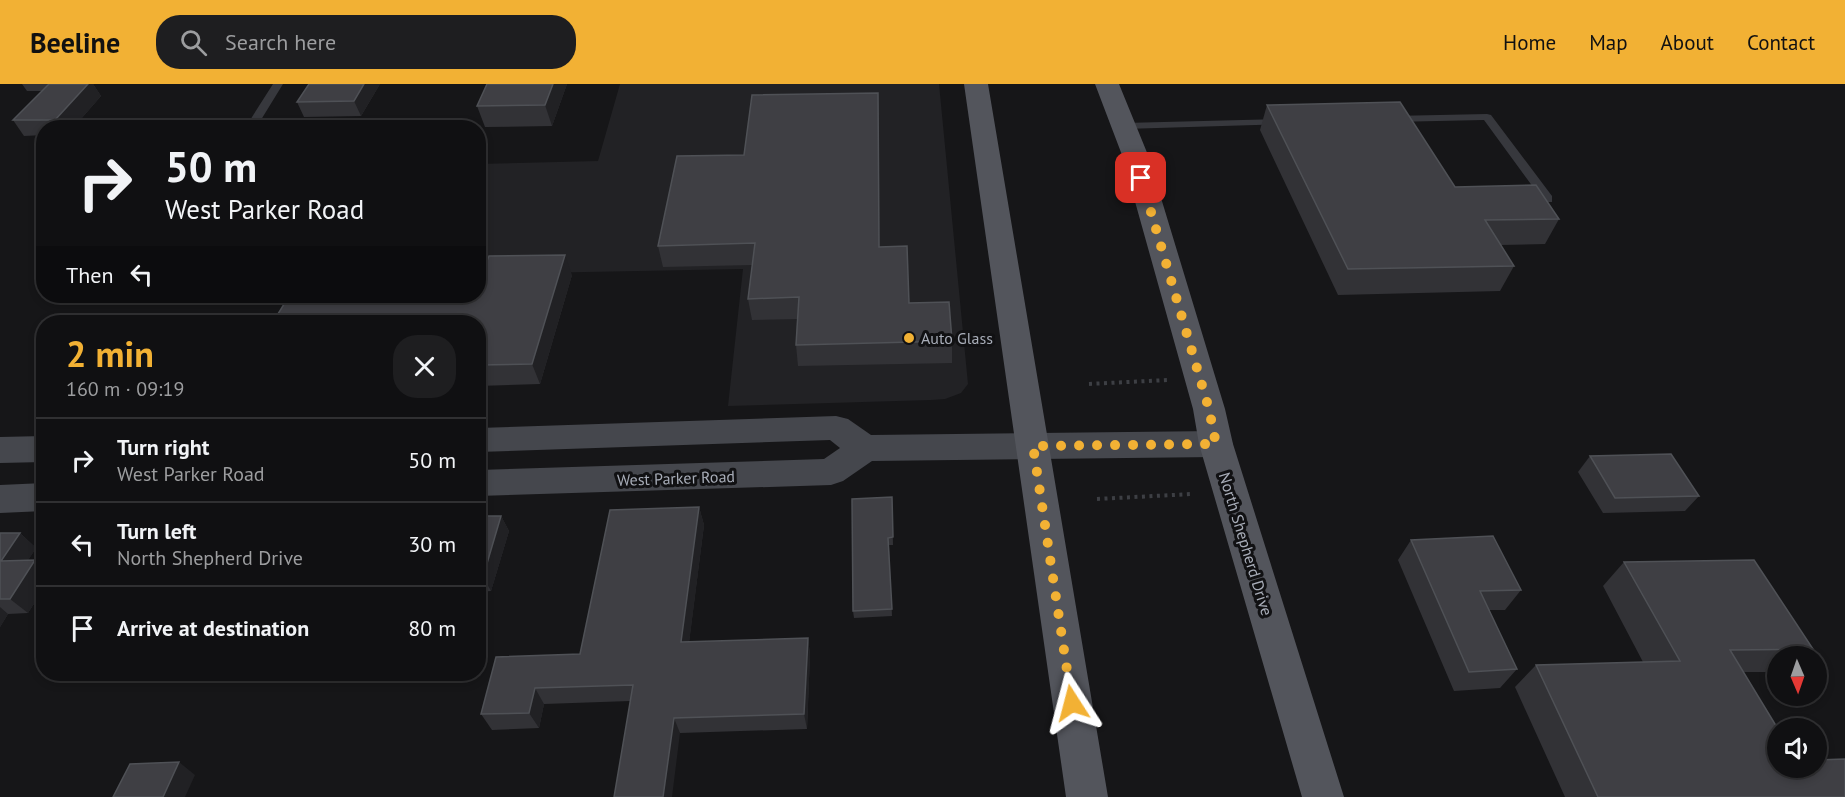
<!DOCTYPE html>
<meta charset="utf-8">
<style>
body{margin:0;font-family:"PT Sans",sans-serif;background:#1e1e20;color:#f1f3f6;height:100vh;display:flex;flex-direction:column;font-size:22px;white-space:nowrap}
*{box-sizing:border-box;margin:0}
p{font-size:20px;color:#9c9d9f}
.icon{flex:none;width:33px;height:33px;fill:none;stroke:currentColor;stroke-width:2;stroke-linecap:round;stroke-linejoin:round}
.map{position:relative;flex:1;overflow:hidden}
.sheet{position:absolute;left:36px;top:231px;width:450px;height:366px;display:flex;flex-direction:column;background:#101012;border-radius:24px;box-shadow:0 3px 9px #0003,0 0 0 2px #303032}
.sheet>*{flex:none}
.top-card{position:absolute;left:36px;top:36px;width:450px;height:183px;border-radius:24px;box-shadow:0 3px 9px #0003,0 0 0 2px #303032;background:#101012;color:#f1f3f6;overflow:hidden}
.needle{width:39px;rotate:178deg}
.tools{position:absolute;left:1767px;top:562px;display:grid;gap:12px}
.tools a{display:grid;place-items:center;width:60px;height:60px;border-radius:50%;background:#101012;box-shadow:0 3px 9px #0003,0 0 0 2px #303032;font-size:30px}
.pin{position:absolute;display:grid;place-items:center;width:51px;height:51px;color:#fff;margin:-26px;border-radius:12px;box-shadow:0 3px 9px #0006}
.me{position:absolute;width:66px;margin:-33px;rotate:351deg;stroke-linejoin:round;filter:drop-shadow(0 0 4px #0008)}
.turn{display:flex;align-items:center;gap:21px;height:126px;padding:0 30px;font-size:27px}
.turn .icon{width:78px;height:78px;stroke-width:2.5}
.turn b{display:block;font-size:42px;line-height:51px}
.then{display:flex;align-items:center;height:57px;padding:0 30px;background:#0003;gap:12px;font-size:22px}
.round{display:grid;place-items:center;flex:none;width:63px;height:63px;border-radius:24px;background:#1e1e20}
.summary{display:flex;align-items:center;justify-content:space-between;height:102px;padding:0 30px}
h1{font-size:36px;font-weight:700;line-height:45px;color:#f2b134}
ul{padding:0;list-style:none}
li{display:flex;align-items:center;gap:18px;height:84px;padding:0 30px;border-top:2px solid #303032}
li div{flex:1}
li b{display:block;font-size:22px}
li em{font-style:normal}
header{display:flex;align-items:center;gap:36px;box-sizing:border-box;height:84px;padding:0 30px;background:#f2b134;color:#111}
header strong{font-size:28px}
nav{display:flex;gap:33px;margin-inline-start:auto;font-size:21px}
.search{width:420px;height:54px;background:#1e1e20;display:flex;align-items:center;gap:15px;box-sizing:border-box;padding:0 21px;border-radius:24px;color:#9c9d9f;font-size:22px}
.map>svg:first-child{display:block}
.built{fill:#222225}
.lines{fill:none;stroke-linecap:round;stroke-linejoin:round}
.path{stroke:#3d3f44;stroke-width:4;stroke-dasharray:3 4.5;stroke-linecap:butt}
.service{fill:#37383d;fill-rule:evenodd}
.secondary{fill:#45474d;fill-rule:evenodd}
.primary{fill:#53555c;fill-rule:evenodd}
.wall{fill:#323236}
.shaded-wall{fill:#212124}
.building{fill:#3f3f44;stroke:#4f5156;stroke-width:1.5}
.route{stroke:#f2b134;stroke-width:10;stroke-dasharray:0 18}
.poi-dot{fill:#f2b134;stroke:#111113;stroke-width:2}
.labels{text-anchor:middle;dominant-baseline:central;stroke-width:6;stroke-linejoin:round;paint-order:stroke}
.poi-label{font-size:16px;fill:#a8adb8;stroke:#111113;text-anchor:start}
.street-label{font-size:16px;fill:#a8adb8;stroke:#111113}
</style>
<header>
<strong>Beeline</strong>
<div class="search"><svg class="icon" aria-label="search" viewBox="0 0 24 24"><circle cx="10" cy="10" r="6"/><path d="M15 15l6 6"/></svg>Search here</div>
<nav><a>Home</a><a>Map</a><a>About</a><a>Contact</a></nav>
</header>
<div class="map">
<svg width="1845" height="713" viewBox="0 0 1845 713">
<rect width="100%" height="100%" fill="#161618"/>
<path class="built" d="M620,0H939L968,300L961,309L945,315L931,316L728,322L743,185L479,190L478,80L598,77Z"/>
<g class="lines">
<path class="path" d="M1089,300L1167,296
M1097,415L1192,410"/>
<path class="service" d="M273,0H283L256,44H245Z
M1487,30L1491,31L1552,112V118H1544L1484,36L1391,38L1386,35L1391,32Z
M1283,35L1288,38L1287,40L1124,45L1118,42L1124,39Z"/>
<path class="secondary" d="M836,332L848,335L871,351L1216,347L1228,351L1233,360L1228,369L1216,373L872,377L843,397L831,401L478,412V386L824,375L840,364L830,356L478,368V344Z
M44,352V378L0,379V353Z
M44,399V427L0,429V401Z"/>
<path class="primary" d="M964,0H988L1108,713H1066Z
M1095,0H1119L1148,71L1225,325L1233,360L1344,713H1302L1199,360L1193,325L1122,71Z"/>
</g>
<path class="wall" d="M22,0H93L101,12L73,44H44V51L24,52L13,36L42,7H27Z
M380,0L361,32L304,33L297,18Z
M487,0H567L552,42L485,43L477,22Z
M878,9L880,163L909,219L952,257V279L798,282L796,261L797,235L752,236L748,215L752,181L663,183L658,162L744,71Z
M1267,21L1455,103L1559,135L1545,160L1500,161L1514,182L1500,207L1338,211L1260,46Z
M572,191L540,300L478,302V238Z
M1590,372L1699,412L1685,427L1603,429L1578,388Z
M892,413L893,461H889L892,532L854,534L853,527Z
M699,423L704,441L689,558L808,554L810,571L807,645L680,649L630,617L544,620L539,644L492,646L481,630L580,570Z
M478,432H501L509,447L491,507L478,508Z
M0,449H20L36,464L28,476H35L44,484V504L28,529L8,530L0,543Z
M1411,456L1521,506L1505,526H1489L1517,585L1500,604L1454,607L1398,476Z
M1624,478L1813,565L1802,573H1778V588H1743L1778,684L1845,713H1565L1515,603L1536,581L1643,578L1603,502Z"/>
<path class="shaded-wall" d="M88,0H93L101,12L73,44H60L55,36Z
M364,0H380L361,32L354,17Z
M553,0H567L552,42L545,21Z
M878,9L879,30L880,184L879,163Z
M565,171L572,191L540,300L532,280Z
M699,423L704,441L687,575L681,558Z
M501,432L509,447L491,507L483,493Z
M20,449L36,464L18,492L1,477Z
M35,476L44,484V504L28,529L10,515Z
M0,523L8,530L0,543Z
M808,554L810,571L807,645L804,630Z
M535,604L544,620L539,644L529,629Z
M674,634L680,649L672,713H663Z
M179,678L195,691L185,713H163Z"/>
<path class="building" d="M49,0H88L55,36H13Z
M309,0H364L354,17L297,18Z
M487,0H553L545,21L477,22Z
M878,9L879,163L907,162L909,219L949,218L952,257L796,261L799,213L748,215L755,159L658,162L677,72L744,71L752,11Z
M1400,18L1455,103L1536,101L1559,135L1485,136L1514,182L1348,185L1267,21Z
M565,171L532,280L478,281V238H273L289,212H478V177H487L489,172Z
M1671,370L1699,412L1615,414L1590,372Z
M892,413L893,453L888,454L892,525L853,527L852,415Z
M699,423L681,558L808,554L804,630L674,634L663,713H614L633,601L535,604L529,629L481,630L496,573L580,570L610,426Z
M478,432H501L483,493H478Z
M0,449H20L1,477L35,476L10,515H0Z
M1493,452L1521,506L1480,507L1517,585L1469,588L1411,456Z
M1754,476L1813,565L1730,566L1778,645V684H1816V676L1845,675V713H1598L1536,581L1680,577L1624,478Z
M179,678L163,713H113L130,680Z"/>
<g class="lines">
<path class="route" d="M1072,619L1033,362L1216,360L1209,325L1141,94"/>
</g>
<circle class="poi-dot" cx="909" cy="254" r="6"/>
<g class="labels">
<g class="poi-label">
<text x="921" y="254">Auto Glass</text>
</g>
<g class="street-label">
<text transform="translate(676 394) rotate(-2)">West Parker Road</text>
<text transform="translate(1246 460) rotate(73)">North Shepherd Drive</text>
</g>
</g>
</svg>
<div class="tools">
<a><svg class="needle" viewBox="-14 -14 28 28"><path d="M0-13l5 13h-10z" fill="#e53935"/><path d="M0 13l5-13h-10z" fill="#9c9d9f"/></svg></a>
<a><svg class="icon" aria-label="sound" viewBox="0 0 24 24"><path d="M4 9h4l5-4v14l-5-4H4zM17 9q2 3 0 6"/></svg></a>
</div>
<div class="pin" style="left:1141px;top:94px;background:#d93025"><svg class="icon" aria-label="arrive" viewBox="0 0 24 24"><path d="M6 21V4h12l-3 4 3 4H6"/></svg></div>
<svg class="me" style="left:1072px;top:619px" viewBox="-20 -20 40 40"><path d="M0-17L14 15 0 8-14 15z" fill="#f2b134" stroke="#fff" stroke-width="4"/></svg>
<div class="top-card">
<div class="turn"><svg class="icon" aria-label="right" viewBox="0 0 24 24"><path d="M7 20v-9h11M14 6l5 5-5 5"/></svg><div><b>50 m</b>West Parker Road</div></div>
<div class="then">Then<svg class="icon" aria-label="left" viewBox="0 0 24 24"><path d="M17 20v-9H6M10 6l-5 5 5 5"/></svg></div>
</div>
<section class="sheet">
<div class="summary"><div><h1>2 min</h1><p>160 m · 09:19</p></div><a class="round"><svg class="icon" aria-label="close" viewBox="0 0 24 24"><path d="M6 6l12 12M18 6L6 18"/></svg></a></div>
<ul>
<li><svg class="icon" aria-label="right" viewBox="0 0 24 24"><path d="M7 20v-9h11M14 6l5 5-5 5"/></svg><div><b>Turn right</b><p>West Parker Road</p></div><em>50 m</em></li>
<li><svg class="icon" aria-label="left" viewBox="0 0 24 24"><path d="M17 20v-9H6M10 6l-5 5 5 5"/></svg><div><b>Turn left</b><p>North Shepherd Drive</p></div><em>30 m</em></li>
<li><svg class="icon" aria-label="arrive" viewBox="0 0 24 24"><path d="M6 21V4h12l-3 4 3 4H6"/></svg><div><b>Arrive at destination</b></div><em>80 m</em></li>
</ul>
</section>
</div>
